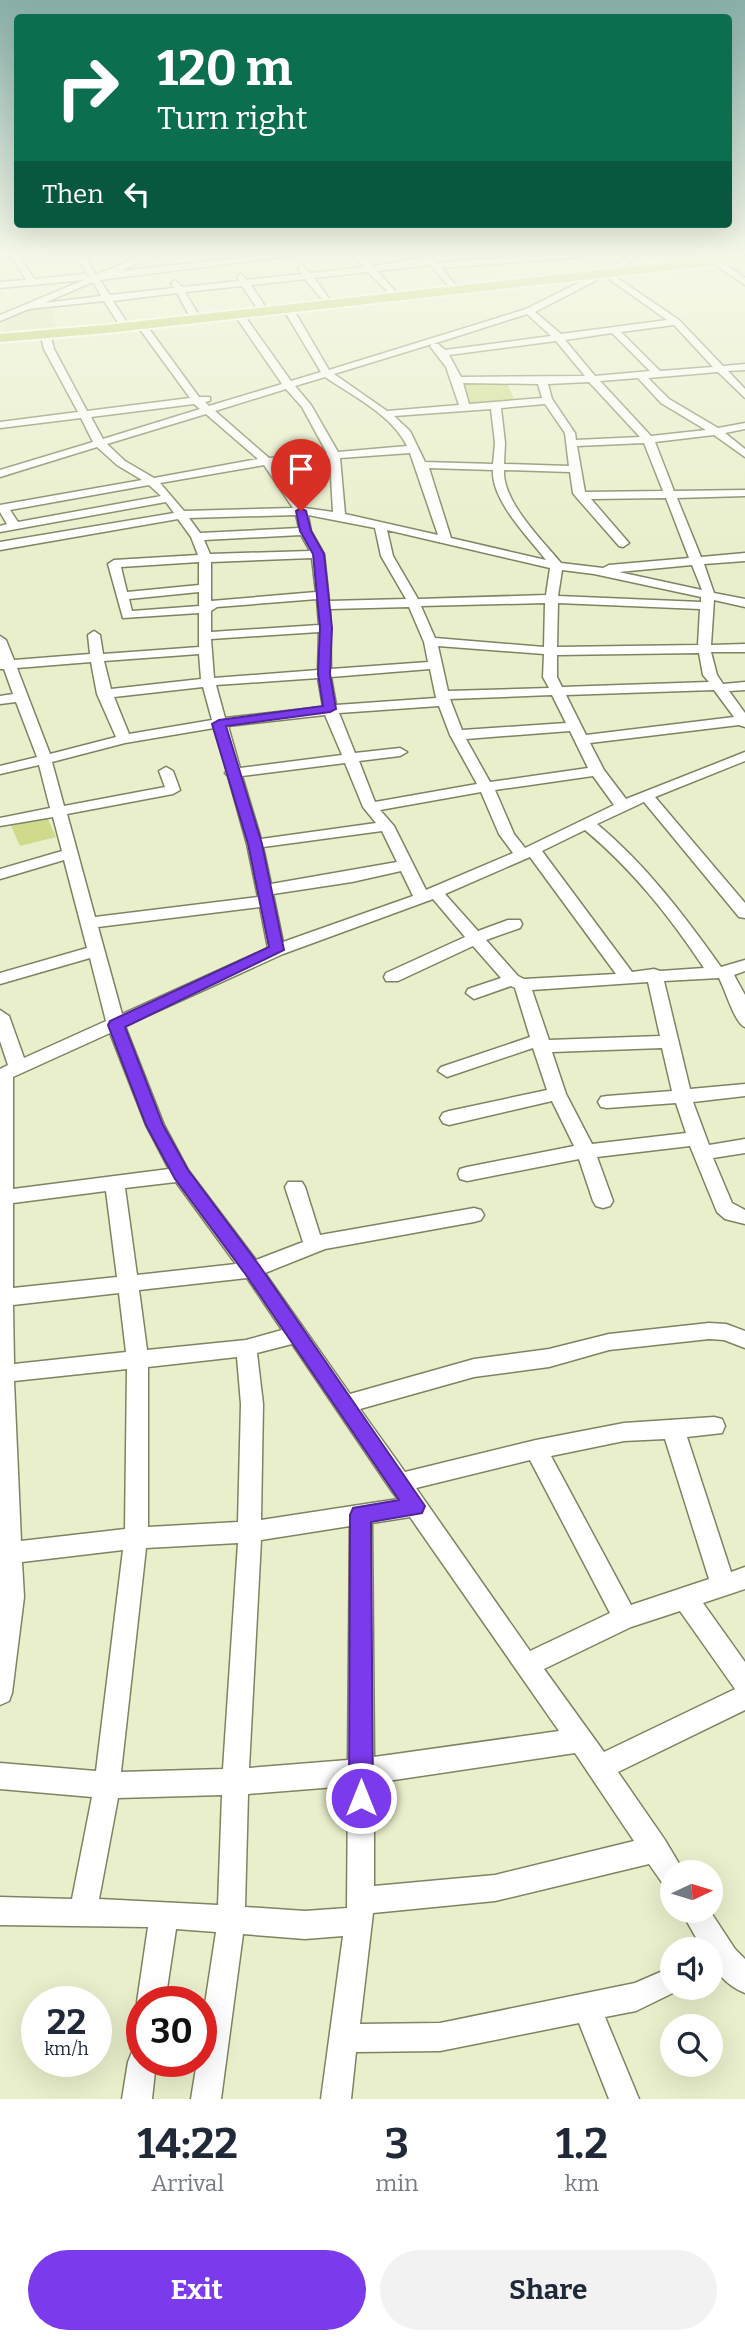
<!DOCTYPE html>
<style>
body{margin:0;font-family:Bitter,serif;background:#f2f2f3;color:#1f2937;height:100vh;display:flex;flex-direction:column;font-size:26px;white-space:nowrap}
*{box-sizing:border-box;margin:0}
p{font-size:23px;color:#747a83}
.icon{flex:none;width:38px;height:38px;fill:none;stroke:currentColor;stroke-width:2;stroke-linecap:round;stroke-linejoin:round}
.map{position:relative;height:2099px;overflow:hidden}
.details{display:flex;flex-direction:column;background:#fff;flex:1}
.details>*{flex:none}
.top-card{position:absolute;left:14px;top:14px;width:718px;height:214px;border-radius:7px;box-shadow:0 7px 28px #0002;background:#0b6e4f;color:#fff;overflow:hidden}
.needle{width:46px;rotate:86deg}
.controls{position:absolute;left:660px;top:1860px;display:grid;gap:14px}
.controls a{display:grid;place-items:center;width:63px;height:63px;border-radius:50%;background:#fff;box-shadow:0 7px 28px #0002;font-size:35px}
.speed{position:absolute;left:21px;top:1986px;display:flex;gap:14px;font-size:35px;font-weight:700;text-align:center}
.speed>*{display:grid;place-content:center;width:91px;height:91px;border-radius:50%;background:#fff;box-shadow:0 7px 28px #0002;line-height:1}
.speed small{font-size:18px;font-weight:400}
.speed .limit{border:10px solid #d22;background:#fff;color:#111}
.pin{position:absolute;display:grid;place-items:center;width:60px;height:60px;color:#fff;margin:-72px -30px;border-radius:50% 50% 50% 0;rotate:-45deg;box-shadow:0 0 7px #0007}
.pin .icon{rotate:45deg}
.me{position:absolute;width:77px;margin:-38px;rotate:0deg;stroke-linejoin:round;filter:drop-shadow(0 0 5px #0008)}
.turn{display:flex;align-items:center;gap:24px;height:147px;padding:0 28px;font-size:32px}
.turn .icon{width:91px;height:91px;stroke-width:2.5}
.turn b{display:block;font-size:49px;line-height:60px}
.then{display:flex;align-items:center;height:66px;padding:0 28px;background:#0003;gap:14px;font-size:26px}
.eta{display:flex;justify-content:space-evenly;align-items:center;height:119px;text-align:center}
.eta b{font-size:42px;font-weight:700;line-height:49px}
.button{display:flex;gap:14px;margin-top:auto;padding:14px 28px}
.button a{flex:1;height:80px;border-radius:42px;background:#7c3aed;color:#fff;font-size:28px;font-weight:700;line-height:80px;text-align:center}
.button a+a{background:#f2f2f3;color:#1f2937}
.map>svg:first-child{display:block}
.built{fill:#dee5ba}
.green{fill:#cfdb8b}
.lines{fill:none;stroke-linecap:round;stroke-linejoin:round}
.minor-casing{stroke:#7e8362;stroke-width:3}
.highway-casing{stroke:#fff;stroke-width:4}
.minor{fill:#fff;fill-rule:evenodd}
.highway{fill:#bac857;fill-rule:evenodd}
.route{fill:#7c3aed;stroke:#51269a;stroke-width:2}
</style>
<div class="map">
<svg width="745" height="2099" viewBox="0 0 745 2099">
<rect width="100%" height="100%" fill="#e9efcb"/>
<path class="built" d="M54,308L56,332L3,335L6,318L25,310Z"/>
<path class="green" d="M464,383L507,384L516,403L471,406Z
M47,817L56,837L20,846L11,826Z"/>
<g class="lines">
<g class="minor-casing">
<path id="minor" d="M10,254H18L34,279L84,274L89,277L75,254H83L96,275L146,254H157L121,271L278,254H306L100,280L110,295L174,288L171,283L175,280L182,287L239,281L237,277L241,274L247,280L302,274L298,268L302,265L310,273L364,267L353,254H362L373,266L431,257L438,263L551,254H586L582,257L442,268L459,290L455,293L430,265L377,271L401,297L396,300L368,272L314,278L334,305L329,308L305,279L251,285L269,312L264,315L261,314L242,286L185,292L201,319L196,322L191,319L177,293L113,301L130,327L125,330L122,329L104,301L29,309L0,321V315L84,280L0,288V282L26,280ZM93,282L101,296L44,303Z
M630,254H639L613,275L679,320L723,366L745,364V370L728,371L745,389V398L718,372L648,378L669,399L718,428L745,423V429L725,433L745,449V457L714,435L655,442L674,491L745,490V496L677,498L701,557L745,553V561L704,564L714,593L745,599V607L714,600L711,645L745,644V652H711L717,675L723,684L745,682V690L729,691L745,713V727L739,725L590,743L604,770L626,799L745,752V761L655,797L745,903V918L739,917L644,802L597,824C646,865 684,915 721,967L745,960V971L734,975L745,995V1027C735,1024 725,989 719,978L664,981L690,1089L745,1084V1096L693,1102L709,1145L745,1139V1153L713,1158L732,1203L745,1210V1224L725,1219L717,1212L690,1146L597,1157L613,1201L610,1206L603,1208L596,1206L593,1201L579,1159L467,1181L460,1179L458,1174L460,1169L467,1167L574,1146L552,1101L449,1125L443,1123L440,1118L443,1113L449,1111L547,1090L533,1048L447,1077L438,1071L441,1067L530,1037L515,988L511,986L474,999L466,993L468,989L501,978L473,946L398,981H386L384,977L386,973L465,937L433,899L283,954L125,1026L164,1125L188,1170L256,1260L303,1242L285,1187L288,1182H302L305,1187L320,1235L474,1208L481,1210L484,1215L481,1220L474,1222L325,1249L265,1273L350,1394L474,1359L549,1349L609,1334L709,1323L726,1324L745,1331V1348L724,1340L709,1339L609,1350L549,1367L474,1377L360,1409L405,1472L536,1440L624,1423L714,1417L722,1419L725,1426L722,1433L687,1437L731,1572L745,1567V1589L703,1603L745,1662V1710L618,1772L665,1840L684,1872H672V1888L663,1884L649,1864L495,1901L373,1913L360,2024L440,2023L635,1983L672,1967V1988H683L636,2011L605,2017L639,2099H609L579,2023L440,2051L356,2052L351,2099H321L343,1936L305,1939L243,1934L221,2099H191L197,2062H201V2030L216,1932L176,1929L165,2002H142V2012L137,2002L148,1927L0,1925V1897L72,1899L92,1797L0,1789V1763L96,1771L123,1550L22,1562L24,1597L12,1693L9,1701L0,1705V1069L8,1065L0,1041V1010L9,1016L24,1058L106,1021L90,958L0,984V973L87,948L64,860L0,879V869L62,851L53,817L0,826V818L50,808L39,765L0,774V766L37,757L16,702L0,704V696L13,694L4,669H0V636L6,640L14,660L90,654L88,635L94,631L100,635L103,654L199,647V613L123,618L108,564L114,560L198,555L191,537L178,519L0,550V542L174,513L166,502L0,532V526L7,524L0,512V505L142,480L117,465L97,447L0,477V470L93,442L81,418L0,428V422L78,412L44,349L41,337L46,334L51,337L54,349L87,411L190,398L139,328L144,325L147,326L199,397H210V401L205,402L209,406L282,384L236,317L241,314L244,315L291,381L321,372L285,312L290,309L295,312L329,370L526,309L594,275L598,278L597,280L535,312L561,334L667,320L605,276V272ZM527,314L551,336L445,350L438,344H433ZM674,325L713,367L660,371L621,332ZM612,333L650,371L595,376L565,340ZM556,341L585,376L461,377L449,355ZM432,344L430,346L446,367L459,405L387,411L334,374ZM325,377C353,396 392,415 407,446L338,452L311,405L295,386ZM638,378L661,403L706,430L651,436L600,381ZM589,382L640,437L576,440L575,433L552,399L548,384ZM463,383L538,384L542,398L469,404ZM286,389L302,407L327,453L269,458L215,411ZM194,404L200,409L103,439L91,417ZM545,404L565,433L569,466L504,464L505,443L501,408ZM491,409L495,443L493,464L425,462L410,431L394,416ZM206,414L258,459L154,478L125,461L107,444ZM644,443L663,491L585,492L577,446ZM410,453L438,535L345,514L340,458ZM330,459L333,512L305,508L274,464ZM264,465L293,508L184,511L160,483ZM429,468L493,470C491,500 528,537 546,560L451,538ZM504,470L570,472L573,493L577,498L619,546L623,547L629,543L591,499L666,498L689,558L609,565L603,568L561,563C542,540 502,501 504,470ZM149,485L161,496L18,522L10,510ZM296,515L299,528L200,533L189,518ZM308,515L375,528L381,556L406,599L329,601L324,554L311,531ZM387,530L550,568L546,595L418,599L393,556ZM301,535L310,551L210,554L204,540ZM312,558L316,592L211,601V562ZM199,562V585L127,592L121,567ZM692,565L702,590L619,572ZM562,570L594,574L701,597V602L558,596ZM199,592V606L132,611L129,599ZM317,599L319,625L211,632V611L217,607ZM545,603L544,647L435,638L421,606ZM558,603L700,609L698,645L557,647ZM409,607L424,642L428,662L331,669L330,609ZM319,632L318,670L214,678L211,639ZM438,646L544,654L543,677L549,688L448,691ZM699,653L703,675L709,682L562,687L557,677V655ZM199,654L201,679L111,689L104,661ZM91,662L97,694L116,737L50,754L17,668ZM430,669L436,698L336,705L331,677ZM318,678L323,707L225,718L216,685ZM203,687L212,720L129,734L114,697ZM714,690L734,717L586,735L566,695ZM552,695L566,723L462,730L450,699ZM439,706L450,735L477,784L375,802L359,761L400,756L407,752L400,748L355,753L339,713ZM325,715L342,755L240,768L228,726ZM214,728L227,771L225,773L228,776L247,844L258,897L95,917L67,814L173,794L180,790L173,771L166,767L159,771L165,787L64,806L52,762L125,743ZM570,731L588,768L490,782L466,739ZM345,763L363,807L376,823L261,839L242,776ZM593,776L614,805L525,848L514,834L495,790ZM481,792L499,834L513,853L426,890L394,826L380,810ZM585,830C633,870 670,917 704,968L660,971L654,969L632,972L542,851ZM382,831L397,862L271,884L263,847ZM530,857L616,974L524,979L518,976L486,940L520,928L522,924L520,920H508L478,931L445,894ZM401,871L413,896L283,942L273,894L352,882ZM260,907L268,948L122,1014L98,927ZM648,982L660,1036L549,1040L532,990ZM110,1033L146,1125L169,1169L13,1189V1077ZM662,1048L672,1091L607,1096L601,1097L598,1102L601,1107L607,1108L676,1103L686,1133L592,1144L566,1094L552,1052ZM176,1182L236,1264L137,1275L125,1188ZM106,1191L117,1277L13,1288V1203ZM247,1278L282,1330L246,1340L147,1350L139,1290ZM119,1293L126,1352L14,1364L13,1305ZM292,1344L391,1490L398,1499L261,1520L263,1404L257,1353ZM237,1357L241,1404L238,1522L148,1527V1367ZM127,1369L125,1529L21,1541L14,1381ZM665,1439L709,1579L631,1605L551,1456L624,1441ZM530,1460L610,1613L530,1651L416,1488ZM410,1517L559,1731L374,1757L372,1523ZM350,1526L348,1760L249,1768L261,1540ZM238,1543L223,1769L121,1772L146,1548ZM680,1611L735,1689L604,1752L544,1669L631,1627ZM575,1753L634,1841L495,1875L374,1886V1783ZM348,1786L347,1908L305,1911L245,1907L248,1794ZM222,1795L218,1905L99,1899L118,1798Z
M717,262H723L745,278V285L717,266Z
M681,1911H710L735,1949L745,1959V1993C727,1986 710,1969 710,1950H703Z
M142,2048V2062H156L152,2099H122L128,2062L132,2052Z"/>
</g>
<g class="highway-casing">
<path id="highway" d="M745,254V262L106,333L0,342V334L106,325Z"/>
</g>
<use href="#minor" class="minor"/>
<use href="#highway" class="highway"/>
</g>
<linearGradient id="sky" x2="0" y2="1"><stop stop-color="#89afa9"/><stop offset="0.46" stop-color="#f5f8e8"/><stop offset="1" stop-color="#f5f8e8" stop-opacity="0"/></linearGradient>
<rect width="745" height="548" fill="url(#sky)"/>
<path class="route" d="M301,508L306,511L311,531L324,554L332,628L330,674L336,709L330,712L226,726L262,844L284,950L125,1027L163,1125L188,1170L259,1265L425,1506L422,1513L371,1522L373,1798L369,1806L361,1809L353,1806L349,1798L350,1515L353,1508L399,1500L246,1275L175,1179L146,1125L108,1025L110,1021L269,947L248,844L212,724L219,720L323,706L318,674L320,628L313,554L300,531L296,511Z"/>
</svg>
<div class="controls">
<a><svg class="needle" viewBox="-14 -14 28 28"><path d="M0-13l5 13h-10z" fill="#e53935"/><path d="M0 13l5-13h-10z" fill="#747a83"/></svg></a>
<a><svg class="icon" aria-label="sound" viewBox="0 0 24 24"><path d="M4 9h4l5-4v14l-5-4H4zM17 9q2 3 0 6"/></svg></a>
<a><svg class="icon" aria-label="search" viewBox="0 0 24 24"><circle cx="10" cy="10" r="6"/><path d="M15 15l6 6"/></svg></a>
</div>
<div class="speed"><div>22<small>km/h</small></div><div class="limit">30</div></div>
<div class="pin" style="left:301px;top:511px;background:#d93025"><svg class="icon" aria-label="arrive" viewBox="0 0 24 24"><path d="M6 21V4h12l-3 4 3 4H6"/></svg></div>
<svg class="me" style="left:361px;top:1798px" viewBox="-20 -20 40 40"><circle r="17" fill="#7c3aed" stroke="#fff" stroke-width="3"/><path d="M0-11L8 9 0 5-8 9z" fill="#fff"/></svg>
<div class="top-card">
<div class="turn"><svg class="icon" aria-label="right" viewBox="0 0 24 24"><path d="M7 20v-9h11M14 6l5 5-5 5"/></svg><div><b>120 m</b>Turn right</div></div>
<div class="then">Then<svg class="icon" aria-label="left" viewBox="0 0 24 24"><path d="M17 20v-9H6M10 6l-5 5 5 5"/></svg></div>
</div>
</div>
<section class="details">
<div class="eta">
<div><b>14:22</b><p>Arrival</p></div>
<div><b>3</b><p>min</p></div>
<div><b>1.2</b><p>km</p></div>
</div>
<div class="button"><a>Exit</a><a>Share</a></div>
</section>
